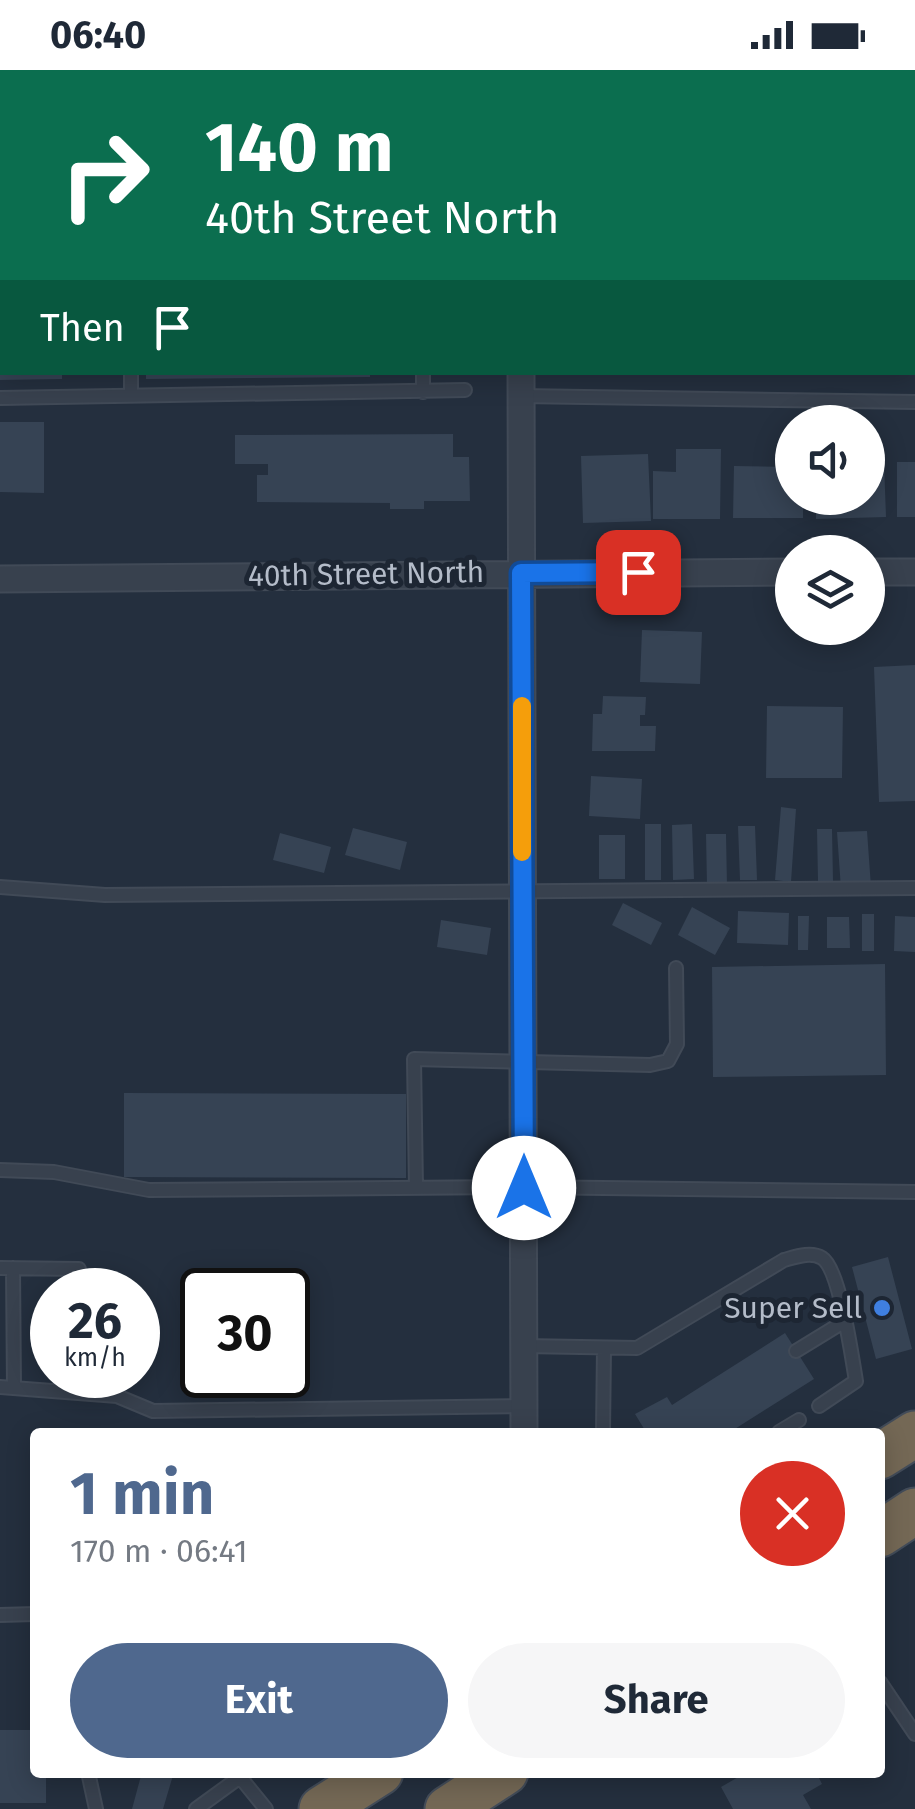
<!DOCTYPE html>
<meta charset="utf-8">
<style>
body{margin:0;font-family:"Fira Sans",sans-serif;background:#f6f6f7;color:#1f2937;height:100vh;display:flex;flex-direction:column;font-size:38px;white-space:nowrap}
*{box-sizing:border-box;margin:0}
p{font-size:32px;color:#747a83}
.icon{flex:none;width:55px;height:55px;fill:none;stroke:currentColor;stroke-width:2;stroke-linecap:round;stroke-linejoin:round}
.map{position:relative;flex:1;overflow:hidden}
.drawer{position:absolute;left:30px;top:1358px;width:855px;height:350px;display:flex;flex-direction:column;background:#fff;border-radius:10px;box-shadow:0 5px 25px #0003}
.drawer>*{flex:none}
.top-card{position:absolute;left:0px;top:0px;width:915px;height:305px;box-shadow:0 5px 25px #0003;background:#0b6e4f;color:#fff;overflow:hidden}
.fabs{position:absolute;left:775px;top:335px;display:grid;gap:20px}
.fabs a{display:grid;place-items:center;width:110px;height:110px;border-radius:50%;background:#fff;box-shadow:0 5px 25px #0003;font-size:50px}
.speed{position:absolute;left:30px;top:1198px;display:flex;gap:20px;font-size:50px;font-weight:700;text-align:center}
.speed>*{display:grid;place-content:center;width:130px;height:130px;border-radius:50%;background:#fff;box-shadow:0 5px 25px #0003;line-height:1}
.speed small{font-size:25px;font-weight:400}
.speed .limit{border:5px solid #111;border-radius:15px;background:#fff;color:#111}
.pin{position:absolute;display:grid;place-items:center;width:85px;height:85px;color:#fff;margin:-42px;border-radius:20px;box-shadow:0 5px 15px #0006}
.me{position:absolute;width:110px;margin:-55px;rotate:0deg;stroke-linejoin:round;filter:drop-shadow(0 0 8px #0008)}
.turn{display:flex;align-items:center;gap:35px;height:210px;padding:0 40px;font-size:45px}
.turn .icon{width:130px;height:130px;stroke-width:2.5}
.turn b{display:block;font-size:70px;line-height:85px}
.then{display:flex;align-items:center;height:95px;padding:0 40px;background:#0003;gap:20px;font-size:38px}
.round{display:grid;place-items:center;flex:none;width:105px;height:105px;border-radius:52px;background:#f6f6f7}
.headline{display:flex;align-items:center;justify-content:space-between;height:170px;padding:0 40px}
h1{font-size:60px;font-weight:700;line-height:75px;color:#4f688e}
.cta{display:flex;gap:20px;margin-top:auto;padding:20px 40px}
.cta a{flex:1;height:115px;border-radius:60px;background:#4f688e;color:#fff;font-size:40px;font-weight:700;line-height:115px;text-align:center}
.cta a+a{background:#f6f6f7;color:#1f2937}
.status{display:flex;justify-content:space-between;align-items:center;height:70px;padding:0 50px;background:#fff;direction:ltr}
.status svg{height:28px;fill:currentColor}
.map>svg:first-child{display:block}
.building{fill:#364354}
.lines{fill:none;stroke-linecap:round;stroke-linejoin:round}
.lane-casing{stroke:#414a57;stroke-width:16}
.street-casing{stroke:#414a57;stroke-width:29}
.highway-casing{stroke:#434c59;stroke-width:49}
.lane{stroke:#38414e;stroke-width:12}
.street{stroke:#38414e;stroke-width:25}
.highway{stroke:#746855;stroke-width:45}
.route-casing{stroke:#114b97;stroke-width:25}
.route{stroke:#1a73e8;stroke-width:18}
.slow{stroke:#f59e0b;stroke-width:18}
.shop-dot{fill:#3f7fe0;stroke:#1d2633;stroke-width:4}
.labels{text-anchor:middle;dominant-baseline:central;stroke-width:10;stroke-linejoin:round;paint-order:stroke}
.street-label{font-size:30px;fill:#b4bcc9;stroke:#1d2633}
.poi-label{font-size:30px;fill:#b4bcc9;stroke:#1d2633;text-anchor:end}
</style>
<div class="status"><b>06:40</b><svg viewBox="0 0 49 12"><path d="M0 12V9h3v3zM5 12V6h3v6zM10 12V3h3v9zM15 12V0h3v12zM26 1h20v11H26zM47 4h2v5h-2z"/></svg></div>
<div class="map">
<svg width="915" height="1739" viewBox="0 0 915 1739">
<rect width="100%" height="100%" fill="#242f3e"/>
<path class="building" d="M0,302H62V309L0,310Z
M146,302H370V307L146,309Z
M0,352H44V423L0,422Z
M453,364V387H469L470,431H424V439H390V433L257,432V405H268V394H235V365Z
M676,379H721L720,449H653V401L676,402Z
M648,384L651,451L583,453L581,386Z
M884,392L886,447L816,449V428H868V393Z
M897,392H915V447H897Z
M734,396L792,397V428H803V448H733Z
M642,560L702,562L700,614L640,612Z
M915,595V731L879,732L874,597Z
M603,626L646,627L645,645H640V656H656L655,681H592L593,644H602Z
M767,636L843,637L842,708H766Z
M591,706L642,709L640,749L589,746Z
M781,737L796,739L791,812L775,810Z
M645,754H661V810H645Z
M692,754L694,809L673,810L672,755Z
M738,756H755L757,810H740Z
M353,758L407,772L400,800L345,785Z
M817,759H832L833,811H818Z
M867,761L871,817L841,819L837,762Z
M280,763L331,777L324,803L273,790Z
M706,764H726L727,816H707Z
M599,765H625V809H599Z
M623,833L662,853L651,875L612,855Z
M692,837L730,858L715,885L678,865Z
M738,841L789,843L788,875L737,873Z
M862,844H874V881H862Z
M798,846H809L808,880H798Z
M895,846L915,847V882L894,881Z
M827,847H849L850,878H827Z
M441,850L491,858L487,885L437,877Z
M885,894L886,1005L713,1007L712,897Z
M124,1023L406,1024V1108L124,1107Z
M888,1187L912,1279L876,1289L852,1197Z
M785,1263L814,1309L730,1362H646L635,1344L667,1327L672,1335Z
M0,1660H35V1702H46V1733H0Z
M142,1702H174L163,1739H132Z
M747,1702H816L822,1714L803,1725L811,1739H733L721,1717Z"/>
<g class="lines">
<g class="lane-casing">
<path id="lane" d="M131,302V326
M423,302V322
M520,326L915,332
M0,328L465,320
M0,817L105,825L915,818
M0,1100L54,1102L149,1120L524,1117L915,1122
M416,1118L414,989L650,995L668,991L677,974L676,898
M0,1198L79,1199V1220
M13,1198L14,1318
M524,1276L637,1278L784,1190C795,1187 811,1181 822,1188C840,1199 852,1288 856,1311L819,1336
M796,1281L845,1251
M79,1305V1320
M0,1317L117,1326L153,1341L524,1336
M603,1362L604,1278
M779,1362L799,1350
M0,1545L35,1544
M880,1612L915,1664
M88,1702L96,1739
M245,1704L240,1707L266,1739
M196,1739L240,1707L241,1702"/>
</g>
<g class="street-casing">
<path id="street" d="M519,0V2
M521,302L524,1362
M868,502H915
M0,509L792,502"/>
</g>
<g class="highway-casing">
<path id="highway" d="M880,1386L915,1364
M880,1464L915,1441
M322,1739L380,1702
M448,1739L505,1702"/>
</g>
<use href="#lane" class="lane"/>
<use href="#street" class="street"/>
<use href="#highway" class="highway"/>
</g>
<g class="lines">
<g class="route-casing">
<path id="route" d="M524,1118L521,503L638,502"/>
</g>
<use href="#route" class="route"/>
<path class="slow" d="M522,636V782"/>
</g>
<circle class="shop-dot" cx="882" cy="1238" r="10"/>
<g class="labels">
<g class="street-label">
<text transform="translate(366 504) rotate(-1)">40th Street North</text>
</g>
<g class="poi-label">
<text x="862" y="1238">Super Sell</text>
</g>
</g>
</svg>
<div class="fabs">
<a><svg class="icon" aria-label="sound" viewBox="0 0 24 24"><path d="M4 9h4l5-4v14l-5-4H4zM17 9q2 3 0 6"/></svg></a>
<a><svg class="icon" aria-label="layers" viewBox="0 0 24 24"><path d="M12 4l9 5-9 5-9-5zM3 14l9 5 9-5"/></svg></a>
</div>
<div class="speed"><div>26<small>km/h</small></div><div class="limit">30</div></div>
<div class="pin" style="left:638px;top:502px;background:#d93025"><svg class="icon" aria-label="arrive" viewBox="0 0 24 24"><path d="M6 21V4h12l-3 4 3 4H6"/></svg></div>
<svg class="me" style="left:524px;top:1118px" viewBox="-20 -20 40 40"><circle r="19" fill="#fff"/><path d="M0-13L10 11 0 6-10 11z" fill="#1a73e8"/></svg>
<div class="top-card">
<div class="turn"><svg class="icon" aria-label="right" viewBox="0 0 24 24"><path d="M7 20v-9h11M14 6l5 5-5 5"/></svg><div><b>140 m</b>40th Street North</div></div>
<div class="then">Then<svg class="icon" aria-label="arrive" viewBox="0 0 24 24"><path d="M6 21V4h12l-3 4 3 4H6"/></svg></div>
</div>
<section class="drawer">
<div class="headline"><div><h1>1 min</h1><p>170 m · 06:41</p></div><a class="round" style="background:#d93025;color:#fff"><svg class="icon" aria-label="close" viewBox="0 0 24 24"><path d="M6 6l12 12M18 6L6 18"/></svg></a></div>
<div class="cta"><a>Exit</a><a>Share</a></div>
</section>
</div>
